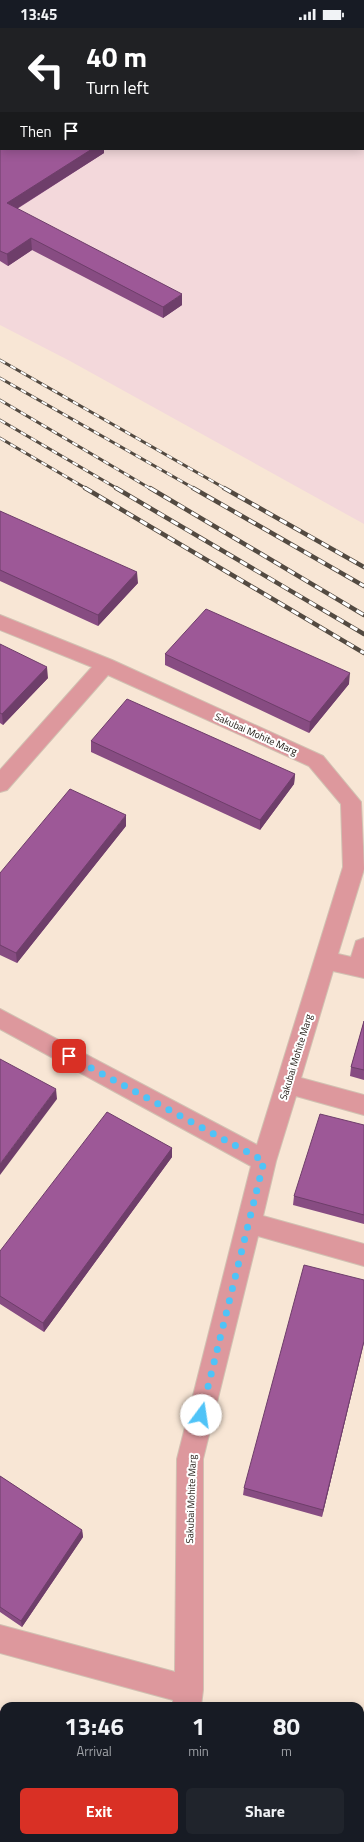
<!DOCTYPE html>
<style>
body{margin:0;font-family:"Titillium Web",sans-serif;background:#20242c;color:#f1f3f6;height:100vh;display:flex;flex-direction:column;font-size:15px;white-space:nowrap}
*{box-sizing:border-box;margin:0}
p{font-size:13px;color:#9ea1a6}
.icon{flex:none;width:22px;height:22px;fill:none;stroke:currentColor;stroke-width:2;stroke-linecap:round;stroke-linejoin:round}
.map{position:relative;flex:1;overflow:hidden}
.side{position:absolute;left:0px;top:1674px;width:364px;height:140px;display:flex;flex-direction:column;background:#171b24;border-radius:12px 12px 0 0;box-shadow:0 2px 10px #0003}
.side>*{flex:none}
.banner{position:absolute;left:0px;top:0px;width:364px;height:122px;box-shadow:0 2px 10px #0003;background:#202124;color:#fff;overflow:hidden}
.pin{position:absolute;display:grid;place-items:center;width:34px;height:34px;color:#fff;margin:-17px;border-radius:8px;box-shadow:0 2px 6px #0006}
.me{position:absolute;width:44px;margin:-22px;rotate:14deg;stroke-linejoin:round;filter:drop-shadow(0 0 3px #0008)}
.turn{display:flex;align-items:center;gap:14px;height:84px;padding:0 20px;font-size:18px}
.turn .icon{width:52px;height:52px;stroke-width:2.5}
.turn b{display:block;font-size:28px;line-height:34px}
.then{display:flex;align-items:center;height:38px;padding:0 20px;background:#0003;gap:8px;font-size:15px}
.eta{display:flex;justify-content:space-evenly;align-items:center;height:68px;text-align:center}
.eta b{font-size:24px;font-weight:700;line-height:28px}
.action{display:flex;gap:8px;margin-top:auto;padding:8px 20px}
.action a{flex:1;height:46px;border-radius:6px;background:#d93025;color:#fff;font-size:16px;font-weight:700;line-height:46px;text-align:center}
.action a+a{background:#20242c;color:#f1f3f6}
.status{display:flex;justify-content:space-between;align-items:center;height:28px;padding:0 20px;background:#171b24;direction:ltr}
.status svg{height:11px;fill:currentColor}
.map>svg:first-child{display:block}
.industrial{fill:#f3d8db;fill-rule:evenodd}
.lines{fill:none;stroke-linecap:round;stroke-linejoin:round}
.minor-casing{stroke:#d1c1b2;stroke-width:2}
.minor{fill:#dd989d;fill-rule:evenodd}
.rail-far1-casing{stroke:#534a41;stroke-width:3}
.rail-casing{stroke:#534a41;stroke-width:4.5}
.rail-far1{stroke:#fff;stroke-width:2;stroke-dasharray:6;stroke-linecap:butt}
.rail{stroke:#fff;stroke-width:3;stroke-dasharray:8;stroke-linecap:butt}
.wall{fill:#874c82}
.shaded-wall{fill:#6e3e6a}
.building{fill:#9d5897;stroke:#6e3e6a}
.route{stroke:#4fc3f7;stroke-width:7;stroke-dasharray:0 12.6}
.labels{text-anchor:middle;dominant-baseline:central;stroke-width:4;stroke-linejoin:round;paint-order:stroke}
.street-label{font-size:10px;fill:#1d1610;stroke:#fff}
</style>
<div class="status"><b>13:45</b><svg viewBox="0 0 49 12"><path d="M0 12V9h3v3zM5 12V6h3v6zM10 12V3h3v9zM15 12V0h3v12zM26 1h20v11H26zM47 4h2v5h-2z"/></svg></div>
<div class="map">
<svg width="364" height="1814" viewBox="0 0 364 1814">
<rect width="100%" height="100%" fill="#f8e6d5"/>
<path class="industrial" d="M0,0H364V496L70,333L0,297ZM1,1H363V121H1Z"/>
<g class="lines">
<g class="minor-casing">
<path id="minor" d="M0,587L112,632L323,728L361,774L364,841L338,926L351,929L356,913L364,910V950L333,943L301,1050L364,1067V1087L296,1068L276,1133L263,1188L364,1216V1238L258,1208L203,1431V1662L201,1678H173V1672L0,1625V1597L175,1644L177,1431L251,1138L0,1001V981L257,1117L343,839L341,776L309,738L108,647L7,762L0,764V742L92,639L0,602Z
M151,1810H181L179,1814H149Z"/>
</g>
<use href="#minor" class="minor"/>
<g class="rail-far1-casing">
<path id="rail-far1" d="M0,332L226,461
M0,350L195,461
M0,372L151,461
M0,392L118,461
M0,410L87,461"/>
</g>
<g class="rail-casing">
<path id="rail" d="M85,460L364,625
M116,460L364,606
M150,460L364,587
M193,460L364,558
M224,460L364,539"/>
</g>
<use href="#rail-far1" class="rail-far1"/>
<use href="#rail" class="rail"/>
</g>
<path class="wall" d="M0,0H364V62H363V1H1V54L0,53Z
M0,64L1,121H104V125L17,181L182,277L163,290L32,222L8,238L0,233Z
M0,483L138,555L98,598L0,553Z
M0,616L48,650L3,697L0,695Z
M165,626L349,656L309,705L165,637Z
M91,713L295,746L294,756L260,802L91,724Z
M126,798L17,935L0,927V845Z
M364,993V1052L350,1048L351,1039Z
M364,1097V1196L293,1177L294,1168Z
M172,1120V1129L44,1304L0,1276V1223Z
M364,1314L322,1489L243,1467L244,1460Z
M0,1448L82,1502L83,1509L22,1599L0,1584Z"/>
<path class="shaded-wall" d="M221,0H232V1H220Z
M92,121H104V125L8,186L7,175Z
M31,210L32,222L8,238L7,226Z
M182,266V277L163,290V279Z
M137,544L138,555L98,598V587Z
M47,639L48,650L3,697L2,686Z
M350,645L349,656L309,705L310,694Z
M295,746L294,756L260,802V792Z
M126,787V798L17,935L16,925Z
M56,1061L57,1071L0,1147V1136Z
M172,1120V1129L44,1304L43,1295Z
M364,1313V1314L322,1489L323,1482Z
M82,1502L83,1509L22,1599L21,1593Z
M146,1810H148L147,1814H145Z"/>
<path class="building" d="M0,0H221L220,1H1V43H0Z
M248,0H364V51L363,50V1H250Z
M0,64H1V121H92L7,175L182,266L163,279L31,210L7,226L0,223Z
M0,483L137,544L98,587L0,542Z
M206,581L350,645L310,694L165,626Z
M0,616L47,639L2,686L0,685Z
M127,671L295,746L260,792L91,713Z
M70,761L126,787L16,925L0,917V845Z
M364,993V1042L351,1039Z
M0,1031L56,1061L0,1136Z
M107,1084L172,1120L43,1295L0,1268V1223Z
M320,1086L364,1097V1187L294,1168Z
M304,1237L364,1252V1313L323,1482L244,1460Z
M0,1448L82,1502L21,1593L0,1579Z
M0,1683L4,1684V1810H146L145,1814H0Z
M181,1810H331L342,1814H181Z"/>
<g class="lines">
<path class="route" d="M69,1028L264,1133L201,1387"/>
</g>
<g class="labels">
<g class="street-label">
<text transform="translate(256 706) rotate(24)">Sakubai Mohite Marg</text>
<text transform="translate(296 1029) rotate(-73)">Sakubai Mohite Marg</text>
<text transform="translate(191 1471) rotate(-88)">Sakubai Mohite Marg</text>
</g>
</g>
</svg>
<div class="pin" style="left:69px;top:1028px;background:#d93025"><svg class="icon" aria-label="arrive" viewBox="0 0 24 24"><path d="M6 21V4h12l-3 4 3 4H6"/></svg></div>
<svg class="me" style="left:201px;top:1387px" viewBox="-20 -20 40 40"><circle r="19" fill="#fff"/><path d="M0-13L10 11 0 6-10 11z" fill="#4fc3f7"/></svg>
<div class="banner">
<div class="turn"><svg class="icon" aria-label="left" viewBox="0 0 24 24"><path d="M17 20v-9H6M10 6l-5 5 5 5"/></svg><div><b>40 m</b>Turn left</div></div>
<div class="then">Then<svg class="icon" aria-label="arrive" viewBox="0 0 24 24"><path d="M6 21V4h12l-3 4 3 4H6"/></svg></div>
</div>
<section class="side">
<div class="eta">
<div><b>13:46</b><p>Arrival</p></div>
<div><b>1</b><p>min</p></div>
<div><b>80</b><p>m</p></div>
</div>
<div class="action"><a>Exit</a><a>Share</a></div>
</section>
</div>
